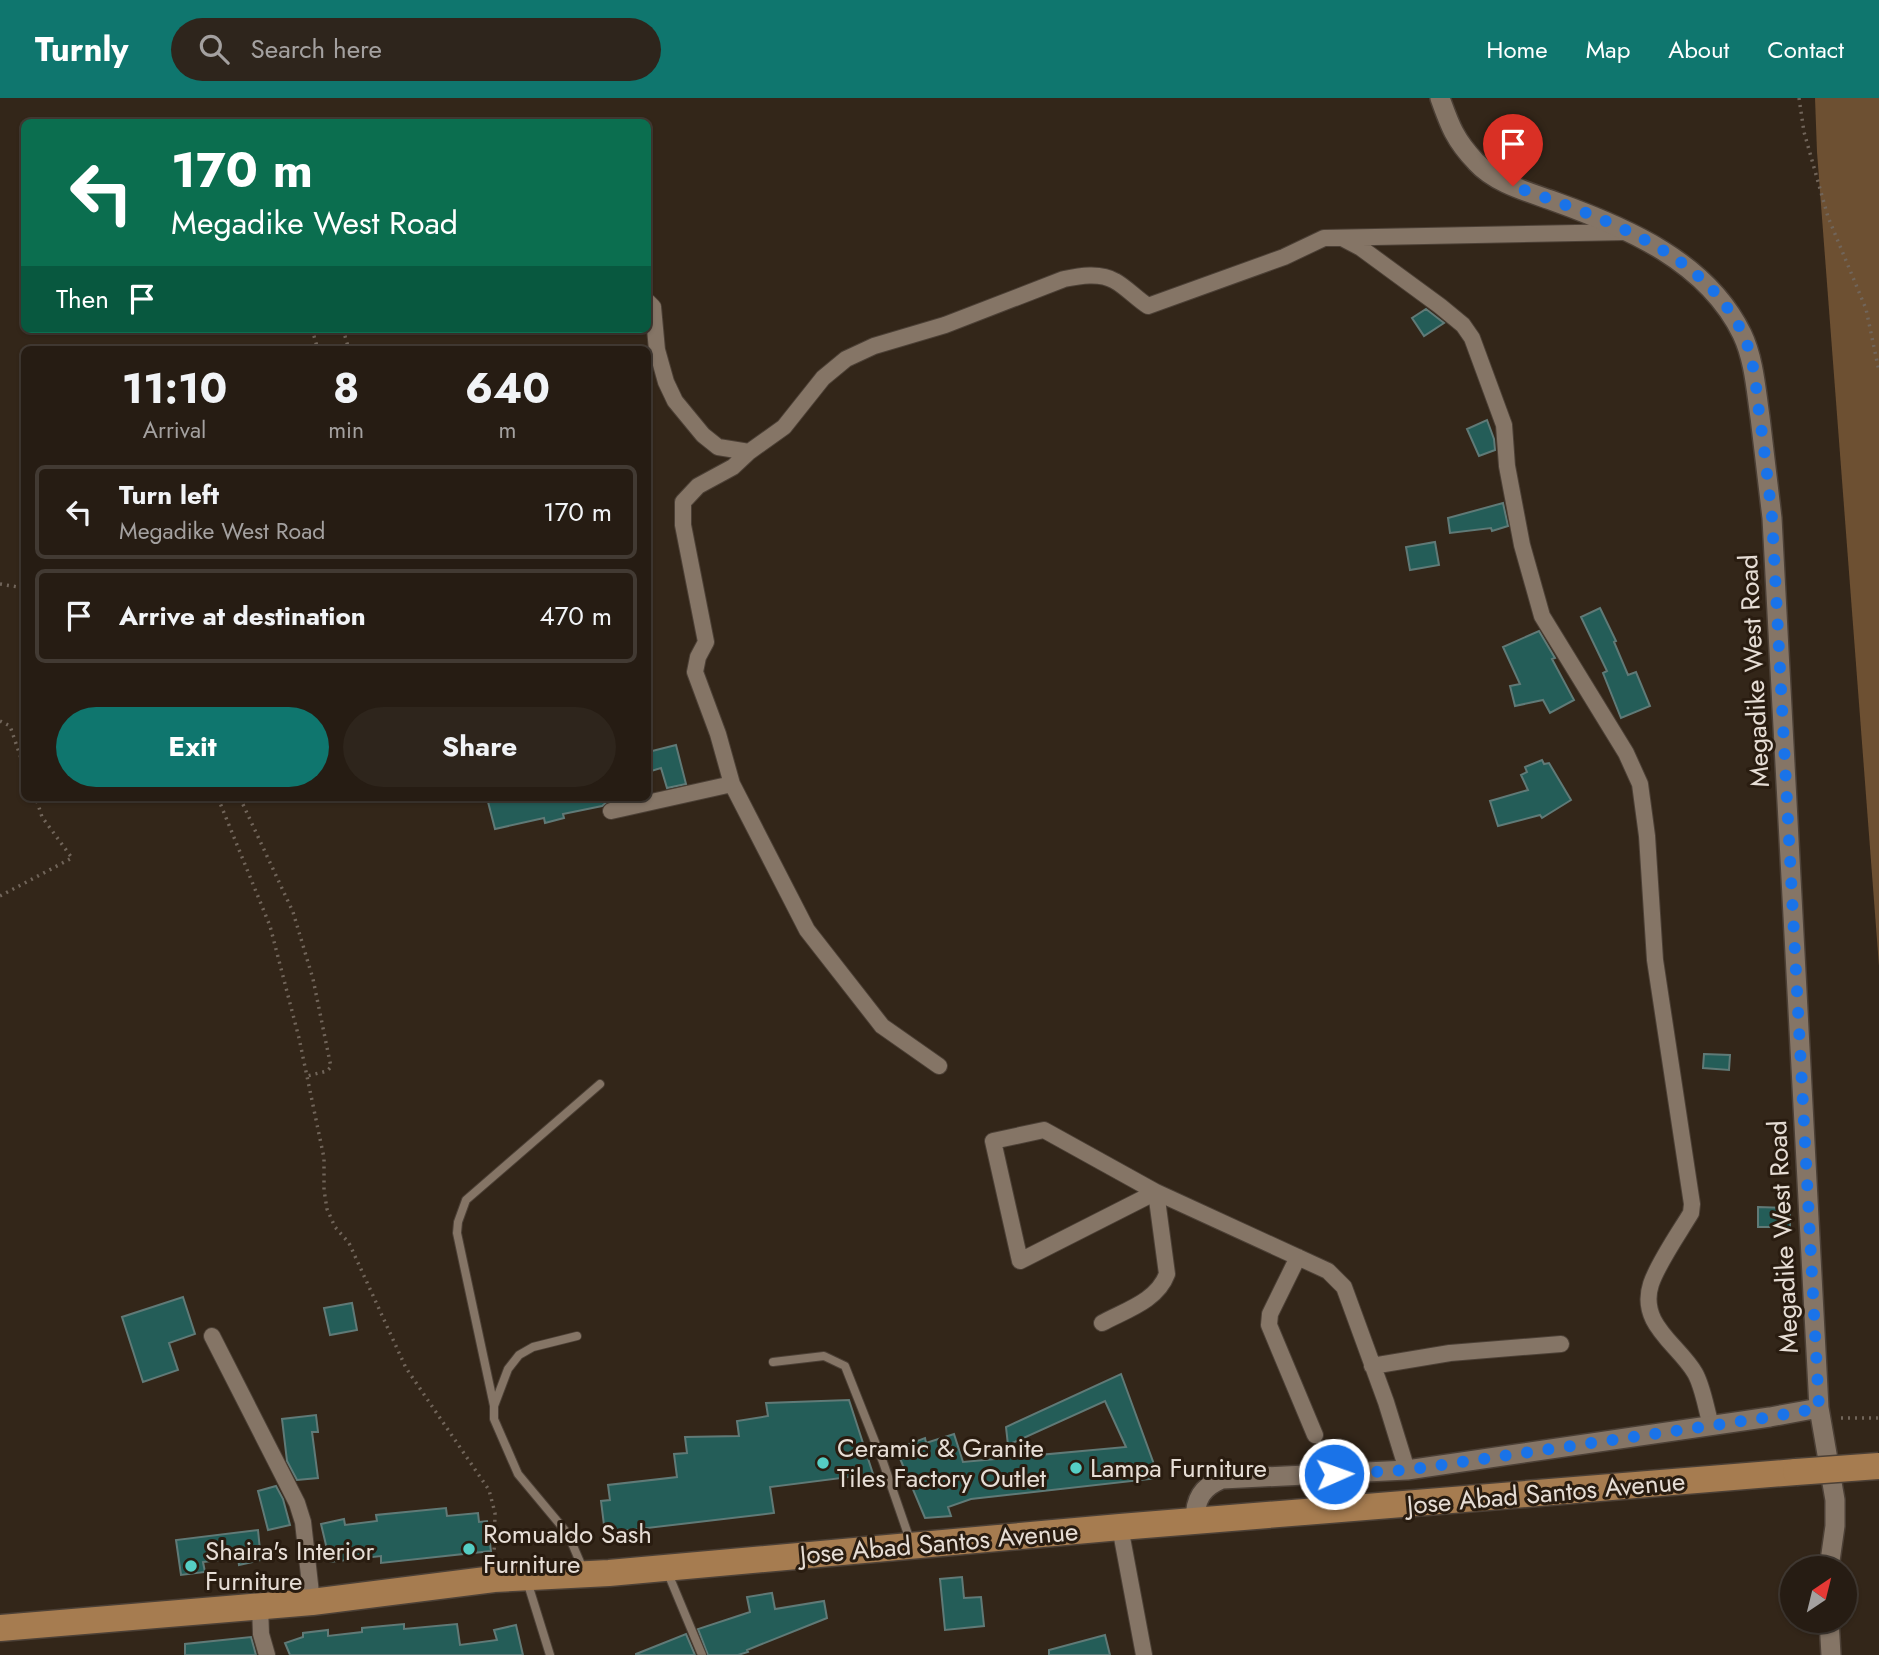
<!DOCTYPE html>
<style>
body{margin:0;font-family:Jost,sans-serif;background:#2e251c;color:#f1f3f6;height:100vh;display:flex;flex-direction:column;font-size:26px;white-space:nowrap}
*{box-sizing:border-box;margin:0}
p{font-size:23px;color:#a4a1a0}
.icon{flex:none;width:38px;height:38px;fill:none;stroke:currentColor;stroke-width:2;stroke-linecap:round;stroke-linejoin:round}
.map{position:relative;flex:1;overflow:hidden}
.side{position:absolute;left:21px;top:248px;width:630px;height:455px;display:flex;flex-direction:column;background:#261c13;border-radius:10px;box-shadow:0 2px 5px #0004,0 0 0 2px #423a33}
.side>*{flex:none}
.banner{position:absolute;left:21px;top:21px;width:630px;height:214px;border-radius:10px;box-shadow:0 2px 5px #0004,0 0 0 2px #423a33;background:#0b6e4f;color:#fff;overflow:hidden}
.needle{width:46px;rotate:35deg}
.tools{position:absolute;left:1780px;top:1458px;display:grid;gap:14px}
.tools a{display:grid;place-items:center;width:77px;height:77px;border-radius:50%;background:#261c13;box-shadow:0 2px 5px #0004,0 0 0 2px #423a33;font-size:35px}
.pin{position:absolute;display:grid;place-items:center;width:60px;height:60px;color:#fff;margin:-72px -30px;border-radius:50% 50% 50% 0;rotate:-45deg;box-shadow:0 0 7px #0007}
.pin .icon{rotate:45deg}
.me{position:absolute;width:77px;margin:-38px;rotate:88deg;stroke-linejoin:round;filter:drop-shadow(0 0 5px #0008)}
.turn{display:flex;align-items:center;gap:24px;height:147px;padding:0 35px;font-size:32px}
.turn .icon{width:91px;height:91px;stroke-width:2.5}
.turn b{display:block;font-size:49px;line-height:60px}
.then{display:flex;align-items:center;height:66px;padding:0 35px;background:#0003;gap:14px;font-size:26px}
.eta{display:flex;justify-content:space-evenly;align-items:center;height:119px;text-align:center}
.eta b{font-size:42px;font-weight:700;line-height:49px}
.cta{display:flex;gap:14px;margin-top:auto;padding:14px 35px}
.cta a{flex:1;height:80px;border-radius:42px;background:#0f766e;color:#fff;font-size:28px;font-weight:700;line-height:80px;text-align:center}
.cta a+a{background:#2e251c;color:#f1f3f6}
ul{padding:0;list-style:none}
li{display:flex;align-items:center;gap:21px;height:94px;margin:0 14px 10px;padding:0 21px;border:4px solid #423a33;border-radius:10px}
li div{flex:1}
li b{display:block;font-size:26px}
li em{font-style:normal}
header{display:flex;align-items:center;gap:42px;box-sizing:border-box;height:98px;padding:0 35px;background:#0f766e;color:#fff}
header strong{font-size:33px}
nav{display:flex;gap:38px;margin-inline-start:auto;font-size:24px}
.search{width:490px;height:63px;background:#2e251c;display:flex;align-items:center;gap:18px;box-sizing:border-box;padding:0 24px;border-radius:38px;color:#a4a1a0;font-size:26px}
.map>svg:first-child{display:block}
.water{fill:#6d5032}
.building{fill:#245d58;stroke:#607a77;stroke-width:2}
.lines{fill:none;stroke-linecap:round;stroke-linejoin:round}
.service-casing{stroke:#4c4036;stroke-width:10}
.minor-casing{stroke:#4c4036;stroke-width:18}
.tertiary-casing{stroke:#4c4036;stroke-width:22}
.trunk-casing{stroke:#4c4036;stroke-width:29}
.path{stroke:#71655a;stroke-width:3.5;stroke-dasharray:2 5;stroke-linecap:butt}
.service{stroke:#857566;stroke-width:8}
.minor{stroke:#857566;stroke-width:16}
.tertiary{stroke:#857566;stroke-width:19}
.trunk{stroke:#a67c50;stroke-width:26}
.trunk-bridge-casing{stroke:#4c4036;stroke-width:29;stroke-linecap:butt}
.trunk-bridge{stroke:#a67c50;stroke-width:26}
.route{stroke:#1a73e8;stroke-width:12;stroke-dasharray:0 21.6}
.poi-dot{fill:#55cec4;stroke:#291c10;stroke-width:2.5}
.labels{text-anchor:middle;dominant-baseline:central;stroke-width:6;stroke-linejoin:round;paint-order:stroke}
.street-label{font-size:26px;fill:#e6ddd5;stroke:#291c10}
.poi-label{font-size:26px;fill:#e6ddd5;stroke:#291c10;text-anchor:start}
</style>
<header>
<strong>Turnly</strong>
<div class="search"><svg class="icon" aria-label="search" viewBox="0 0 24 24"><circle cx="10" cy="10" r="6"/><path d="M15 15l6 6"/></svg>Search here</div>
<nav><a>Home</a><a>Map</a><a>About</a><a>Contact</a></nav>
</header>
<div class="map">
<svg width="1879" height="1557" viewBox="0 0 1879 1557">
<rect width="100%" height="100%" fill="#332619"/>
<path class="water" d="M1815,0H1879V868L1817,54Z"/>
<path class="building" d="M1426,211L1444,225L1424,238L1412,220Z
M1487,322L1494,341L1495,352L1479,358L1467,331Z
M1503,405L1508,428L1492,433L1491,430L1450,435L1448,420Z
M1435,444L1439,467L1410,472L1406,449Z
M1600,510L1616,543L1614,544L1628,577L1636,574L1650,608L1621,620L1603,575L1607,573L1581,519Z
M1539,533L1555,560L1552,561L1574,602L1550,615L1543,602L1515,608L1510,588L1520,586L1503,549Z
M676,647L686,686L667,690L661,670L648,674V654Z
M1542,662L1544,666L1549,665L1571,702L1542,720L1540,717L1498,728L1490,703L1528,692L1521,677L1527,674L1525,669Z
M487,700H607L608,703L602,708L563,716L564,720L545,725L544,720L495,731Z
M1704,956L1730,957L1729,972L1703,970Z
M1758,1109L1790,1110V1129H1758Z
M183,1199L195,1236L169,1245L178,1272L143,1284L122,1219Z
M352,1205L357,1232L330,1237L324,1210Z
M1121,1276L1159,1380L971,1401L948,1409L951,1418L925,1420L896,1351L925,1340L926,1345L954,1336L963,1364L1126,1349L1105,1303L1008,1347L1006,1329Z
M849,1302L873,1376L770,1389L774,1415L605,1435L601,1403L610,1402L608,1387L677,1379L674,1356L687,1355L685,1339L739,1338L737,1323L768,1318L766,1305Z
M316,1317L318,1334H312L318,1380L297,1382L287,1363L282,1321Z
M276,1388L283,1401L290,1427L268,1432L258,1393Z
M446,1410L447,1418L478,1415L479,1424L487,1423L491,1453L381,1465V1458L330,1464L321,1426L344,1421L345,1427L377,1423L376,1417Z
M258,1432L261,1462L239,1467L238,1460L203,1464L205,1474L181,1477L176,1442Z
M962,1479L964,1500L981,1499L984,1528L945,1532L940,1481Z
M772,1495L775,1511L824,1503L827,1520L747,1552L748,1554L738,1557H708L698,1531L750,1514L747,1499Z
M404,1526V1531L457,1526L460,1547L497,1542L494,1532L516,1527L523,1557H290L285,1545L303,1539V1535L328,1532V1538L362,1534V1530Z
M686,1536L695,1557H636V1556Z
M1105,1537L1110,1557H1049V1552Z
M251,1539L256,1557H185V1546Z"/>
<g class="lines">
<g class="service-casing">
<path id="service" d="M577,1238L533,1249L519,1257L508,1271L494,1308V1321L518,1376L568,1436L583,1471
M773,1264L824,1258L845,1268L883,1364L911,1445
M494,1308L457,1135L458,1124L466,1102L600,986
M667,1473L702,1557
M527,1483L550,1557"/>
</g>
<g class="minor-casing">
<path id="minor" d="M1342,140L1361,150L1440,208L1463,227L1472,240L1504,327L1507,368L1522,447L1542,518L1626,655L1640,686L1647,738L1655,862L1692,1106L1691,1115C1679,1135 1658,1165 1651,1186C1638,1226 1678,1246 1695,1275C1703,1289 1706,1311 1711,1327
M648,204L653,209L657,252L666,284L675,303L703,337L718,349L749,354
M611,713L732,686
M939,968L882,928L807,832L732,686L718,636L695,574L698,559L706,544L683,427V404L698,388L733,369L749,354L784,329L823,280L846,261L874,248L945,227L1064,181C1079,178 1100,174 1115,183C1126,189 1137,201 1148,208L1284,159L1324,140L1628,134
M1298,1159L1270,1216L1269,1227L1315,1337
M1102,1225C1126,1212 1157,1203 1167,1176L1156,1094L1020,1163L993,1043L1044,1032L1156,1094L1328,1173L1344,1189L1386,1304L1407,1372
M212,1238L297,1405L303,1424L312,1504
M1372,1268L1450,1255L1561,1246
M1120,1429L1144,1557
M260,1508L261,1536L267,1557"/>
</g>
<g class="tertiary-casing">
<path id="tertiary" d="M1440,0C1450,28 1455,42 1476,64C1496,86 1529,94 1556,104C1628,130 1707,164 1742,236C1754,261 1756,292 1760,319C1764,353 1768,386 1772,420L1819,1310L1835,1402V1428L1829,1470
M1195,1423C1195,1401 1202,1389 1222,1381L1407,1372L1770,1319L1819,1310
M1829,1522L1831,1557"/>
</g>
<g class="trunk-casing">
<path id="trunk" d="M0,1530L312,1504L494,1481L609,1475L1120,1429L1796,1374"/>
</g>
<path class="path" d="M1799,0L1804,34L1828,119L1866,211L1879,273
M312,231L318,252
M343,231L349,252
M0,486L24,490
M0,623L10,628L24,669
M218,700L270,828L299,940L324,1060V1092L327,1111L335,1129L349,1145L406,1270L489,1392L495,1415L494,1458
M240,700L293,814L313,881L331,969L327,973L307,978
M0,798L72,760L42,719L36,700
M1841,1320H1879"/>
<use href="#service" class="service"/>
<use href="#minor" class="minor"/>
<use href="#tertiary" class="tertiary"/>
<use href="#trunk" class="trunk"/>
<g class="trunk-bridge-casing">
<path id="trunk-bridge" d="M1796,1374L1879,1368"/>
</g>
<use href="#trunk-bridge" class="trunk-bridge"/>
</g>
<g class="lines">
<path class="route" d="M1334,1376L1407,1372L1770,1319L1819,1310L1772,419C1768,384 1764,349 1759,314C1756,289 1754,260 1743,236C1702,150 1595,118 1513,88"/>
</g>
<g class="poi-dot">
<circle cx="823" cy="1365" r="7"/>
<circle cx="1076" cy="1370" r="7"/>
<circle cx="469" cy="1451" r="7"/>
<circle cx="191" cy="1468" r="7"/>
</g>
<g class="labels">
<g class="street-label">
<text transform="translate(1754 573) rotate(-93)">Megadike West Road</text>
<text transform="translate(1783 1139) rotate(-93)">Megadike West Road</text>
<text transform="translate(1546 1395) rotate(-5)">Jose Abad Santos Avenue</text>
<text transform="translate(939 1445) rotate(-5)">Jose Abad Santos Avenue</text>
</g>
<g class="poi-label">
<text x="837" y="1350">Ceramic &amp; Granite<tspan x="837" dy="30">Tiles Factory Outlet</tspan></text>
<text x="1090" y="1370">Lampa Furniture</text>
<text x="483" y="1436">Romualdo Sash<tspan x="483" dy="30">Furniture</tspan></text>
<text x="205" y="1453">Shaira's Interior<tspan x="205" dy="30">Furniture</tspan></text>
</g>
</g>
</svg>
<div class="tools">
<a><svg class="needle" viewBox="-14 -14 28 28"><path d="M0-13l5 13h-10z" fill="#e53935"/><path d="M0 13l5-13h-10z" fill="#a4a1a0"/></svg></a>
</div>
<div class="pin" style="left:1513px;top:88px;background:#d93025"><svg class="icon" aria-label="arrive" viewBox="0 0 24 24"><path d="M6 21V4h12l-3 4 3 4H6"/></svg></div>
<svg class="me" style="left:1334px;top:1376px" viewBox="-20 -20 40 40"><circle r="17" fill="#1a73e8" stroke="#fff" stroke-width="3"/><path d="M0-11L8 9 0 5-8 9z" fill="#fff"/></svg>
<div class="banner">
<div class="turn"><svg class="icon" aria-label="left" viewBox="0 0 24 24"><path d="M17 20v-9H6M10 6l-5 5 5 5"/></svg><div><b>170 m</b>Megadike West Road</div></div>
<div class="then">Then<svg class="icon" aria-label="arrive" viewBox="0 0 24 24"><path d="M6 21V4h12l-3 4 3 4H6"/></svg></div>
</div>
<section class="side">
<div class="eta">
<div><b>11:10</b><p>Arrival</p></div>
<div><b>8</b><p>min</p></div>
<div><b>640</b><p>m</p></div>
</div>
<ul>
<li><svg class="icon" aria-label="left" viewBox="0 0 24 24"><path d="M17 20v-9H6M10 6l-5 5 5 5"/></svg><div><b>Turn left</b><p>Megadike West Road</p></div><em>170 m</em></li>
<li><svg class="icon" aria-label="arrive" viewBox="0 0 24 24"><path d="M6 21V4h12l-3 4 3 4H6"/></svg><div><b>Arrive at destination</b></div><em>470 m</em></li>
</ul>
<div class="cta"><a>Exit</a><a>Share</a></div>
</section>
</div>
